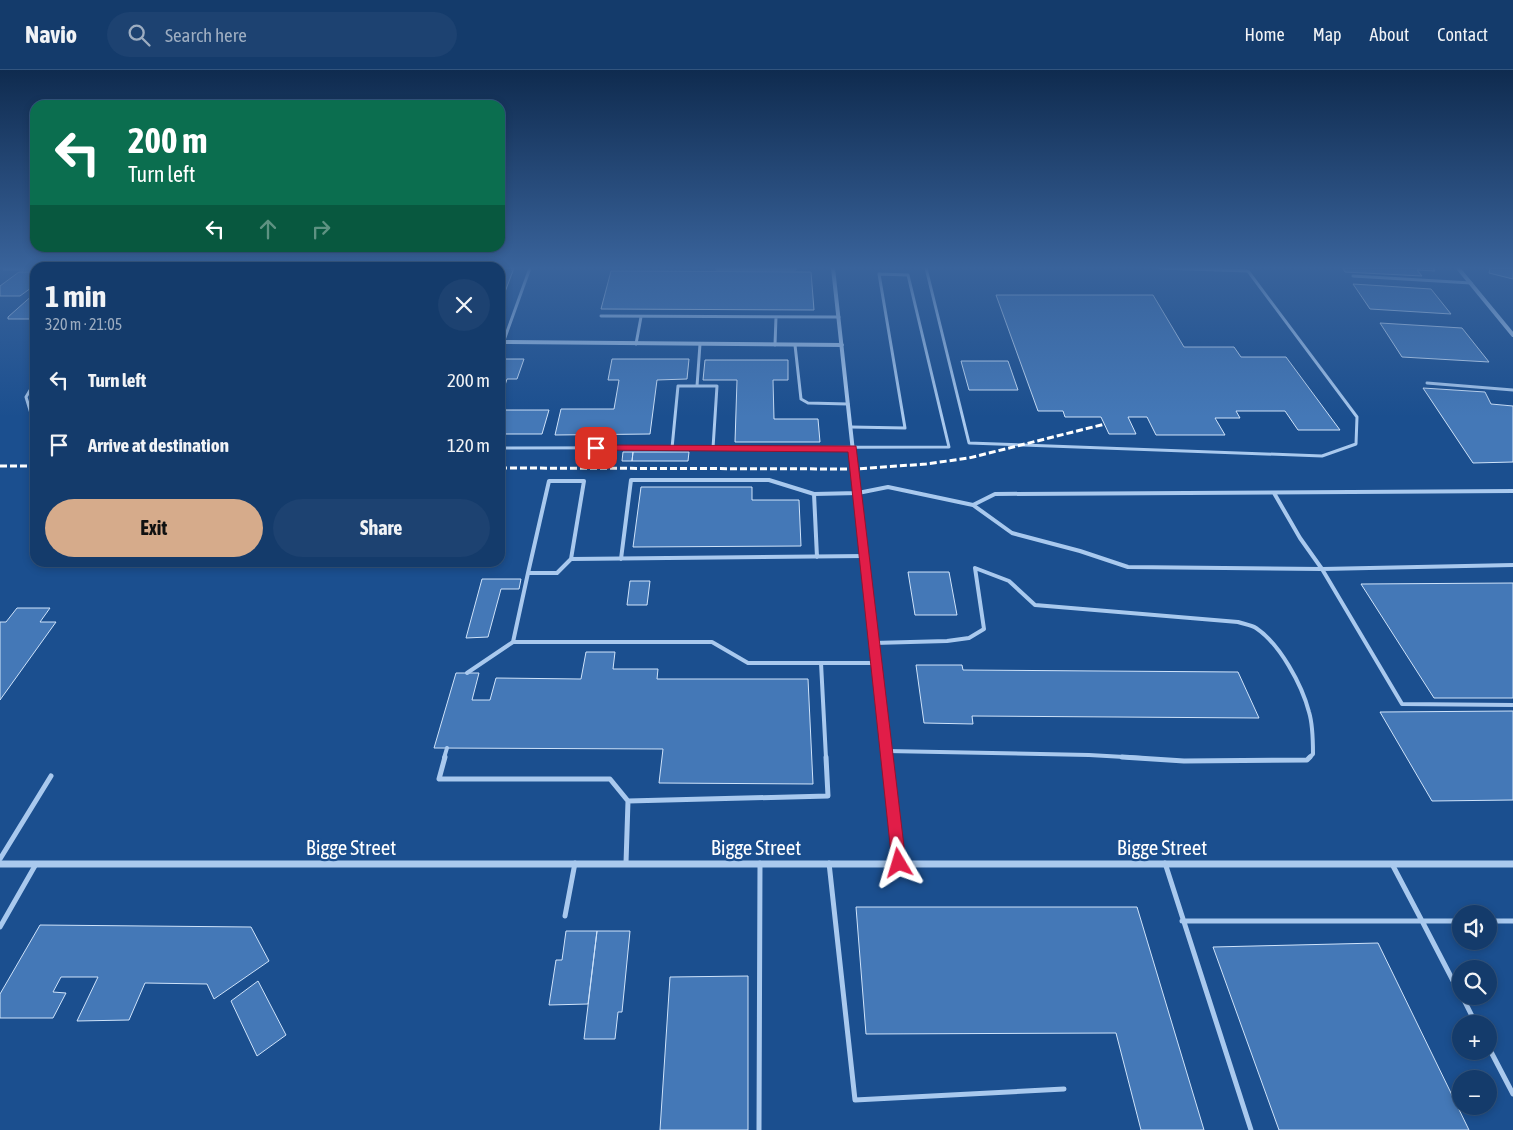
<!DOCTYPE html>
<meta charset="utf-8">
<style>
body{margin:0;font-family:"Asap Condensed",sans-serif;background:#1d4271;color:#f1f3f6;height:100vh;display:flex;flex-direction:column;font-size:19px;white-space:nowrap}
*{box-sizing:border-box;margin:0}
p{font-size:16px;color:#9dadc1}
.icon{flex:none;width:28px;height:28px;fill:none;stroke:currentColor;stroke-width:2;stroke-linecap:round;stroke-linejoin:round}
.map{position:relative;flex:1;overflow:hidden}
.panel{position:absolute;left:30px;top:192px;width:475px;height:305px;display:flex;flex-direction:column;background:#143b6b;border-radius:15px;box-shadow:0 2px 8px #0003,0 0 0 1px #33557e}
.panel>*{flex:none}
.banner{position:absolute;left:30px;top:30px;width:475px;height:152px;border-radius:15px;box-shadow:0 2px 8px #0003,0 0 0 1px #33557e;background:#0b6e4f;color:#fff;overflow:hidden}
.controls{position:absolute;left:1452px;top:835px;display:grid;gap:10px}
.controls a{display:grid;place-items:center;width:45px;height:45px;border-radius:50%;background:#143b6b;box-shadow:0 2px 8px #0003,0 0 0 1px #33557e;font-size:25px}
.pin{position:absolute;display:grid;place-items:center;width:42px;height:42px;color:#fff;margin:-21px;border-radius:10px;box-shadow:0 2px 8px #0006}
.me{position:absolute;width:55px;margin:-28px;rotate:353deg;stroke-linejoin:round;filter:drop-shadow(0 0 4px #0008)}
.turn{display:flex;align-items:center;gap:18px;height:105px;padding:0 15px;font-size:22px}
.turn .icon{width:65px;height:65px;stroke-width:2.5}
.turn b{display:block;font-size:35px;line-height:42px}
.lanes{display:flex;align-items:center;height:48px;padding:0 15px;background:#0003;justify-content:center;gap:25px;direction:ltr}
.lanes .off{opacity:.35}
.round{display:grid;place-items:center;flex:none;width:52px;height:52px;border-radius:26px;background:#1d4271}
.overview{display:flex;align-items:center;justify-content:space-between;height:85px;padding:0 15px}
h1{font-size:30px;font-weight:700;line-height:38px}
.action{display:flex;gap:10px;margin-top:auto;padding:10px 15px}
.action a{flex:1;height:58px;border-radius:30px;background:#d6ab8b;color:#111;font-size:20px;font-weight:700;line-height:58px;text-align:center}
.action a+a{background:#1d4271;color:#f1f3f6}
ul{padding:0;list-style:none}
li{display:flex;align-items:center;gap:15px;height:65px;padding:0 15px}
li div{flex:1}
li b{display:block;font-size:19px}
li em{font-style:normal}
header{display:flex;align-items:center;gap:30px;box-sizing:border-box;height:70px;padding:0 25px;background:#143b6b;border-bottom:1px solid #33557e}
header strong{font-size:24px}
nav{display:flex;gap:28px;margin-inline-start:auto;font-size:18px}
.search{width:350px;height:45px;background:#1d4271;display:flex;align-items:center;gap:12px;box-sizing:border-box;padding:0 18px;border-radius:28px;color:#9dadc1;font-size:19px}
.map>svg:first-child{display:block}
.building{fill:#4478b7;stroke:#cfe3fa}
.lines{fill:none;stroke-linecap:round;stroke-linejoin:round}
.lane-far2{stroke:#a9c9ee;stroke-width:3}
.lane-far1{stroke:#a9c9ee;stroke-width:4}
.lane{stroke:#a9c9ee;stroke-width:5}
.street-far2{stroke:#a9c9ee;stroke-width:4}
.street-far1{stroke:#a9c9ee;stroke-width:5}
.street{stroke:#a9c9ee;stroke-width:7}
.rail{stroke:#fff;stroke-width:3;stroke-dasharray:7 3;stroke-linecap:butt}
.route{fill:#e11d48;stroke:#92132f}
.labels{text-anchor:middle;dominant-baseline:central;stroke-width:4.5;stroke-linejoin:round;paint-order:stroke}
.near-street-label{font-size:21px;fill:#fff;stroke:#1b4f8f}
</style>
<header>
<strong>Navio</strong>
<div class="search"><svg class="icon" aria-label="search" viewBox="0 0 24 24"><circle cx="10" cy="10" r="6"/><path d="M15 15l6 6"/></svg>Search here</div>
<nav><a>Home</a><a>Map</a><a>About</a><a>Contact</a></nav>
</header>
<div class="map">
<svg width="1513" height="1060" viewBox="0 0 1513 1060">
<rect width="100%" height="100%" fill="#1b4f8f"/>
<path class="building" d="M500,198H514L505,222H501L500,226Z
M716,198H796V200H716Z
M1343,198H1433L1435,201L1417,200L1422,206L1345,202Z
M1490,198H1513V209L1489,203Z
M611,201L811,202L814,240L601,239Z
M19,202H35V215L20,226H0V216Z
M1353,214L1431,219L1451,244L1370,239Z
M35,223V249H8V247Z
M996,225H1153L1184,277H1234L1241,287H1286L1340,360H1298L1285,341H1236L1240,348H1215L1225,365H1156L1147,347H1128L1136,364H1109L1101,347H1065L1063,341H1038Z
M1380,253L1462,258L1489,292L1402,287Z
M500,289H524L517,309H507L500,331Z
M612,289H689L687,309L657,310L650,364L555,365L561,339H614L619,310H608Z
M705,290H788V310H773L774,349H818L820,372H735L737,310H703Z
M961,291H1008L1018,320H969Z
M1423,318L1485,322L1491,334L1513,336V392L1473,393Z
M500,340H549L542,364H500Z
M623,382H633L632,391H622Z
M633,382H689L688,391H632Z
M641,417H752V430H799L801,476L633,477Z
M908,502H949L957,545H915Z
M482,509H521L519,519H501L488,567L466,568Z
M630,511H650L647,535H627Z
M1513,513V628H1434L1361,514Z
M17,538H50L40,552H56L0,630V552H6Z
M586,582H615L613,599H658L657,609H808L813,714L659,713L663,679L434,678L456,603H479L472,630H490L496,608L581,609Z
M916,595H962L963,600L1238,602L1259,648L972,646L973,654L924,653Z
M1513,641V730L1432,731L1380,642Z
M856,837H1137L1204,1060H1141L1116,963L866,964Z
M40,855L251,857L269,891L214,929L207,914L145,913L129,950L77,951L98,907H61L53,922L66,923L53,948H0V924Z
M566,861H597L588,934L549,935L556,890H562Z
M597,861H630L622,942H618L615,969H584Z
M1378,873L1469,1060H1279L1213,877Z
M748,906V1060H660L670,907Z
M258,911L286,965L257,986L231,931Z"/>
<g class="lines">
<path class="lane-far2" d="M926,198L969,373L1322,386L1356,374L1357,347L1248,201L1160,198
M4,199H35
M1353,206L1471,213
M601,246L839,247
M503,273L530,198
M636,274L641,247
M775,275L776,247
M795,275L801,329L808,333L848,334
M1427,313L1513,320
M697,316L700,274
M33,350L26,327L35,312
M500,378L949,377L908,205L879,204L905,358L851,357
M672,378L678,316H717L713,378"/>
<path class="lane-far1" d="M549,411H584L571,489L557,503H528Z
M1274,423L1300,468L1322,499L1402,634L1513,635
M973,435L995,424L1513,421
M817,487L814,424L858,423L888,417L973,435L1012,463L1080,481L1128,497L1322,499L1513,495
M571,489L865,486
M621,489L631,410H769L814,424
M528,503L513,572H712L748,593H877
M874,573L947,571L969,568L984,559L975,498L1009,511L1035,535L1238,552C1244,554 1251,555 1256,558C1280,574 1302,615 1309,642C1313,655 1313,670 1313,684L1309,688
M821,593L826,688
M467,603L513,572
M887,681L1089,685L1142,688
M444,688L447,678"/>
<path class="lane" d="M445,687L439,709H610L628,731L828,726L826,687
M1122,687L1184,691L1307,690L1310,687
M0,789L51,706
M626,793L628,731
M829,793L855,1030L1064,1019
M1165,793L1251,1060
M565,846L575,793
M1182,851H1422L1392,794
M1461,851H1422L1461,926
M1489,851H1513
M0,857L36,794
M1462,926L1476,954
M1489,978L1513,1024
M759,1060L760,793"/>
<path class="street-far2" d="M833,198L856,409
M1458,198L1513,265
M500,272L842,275"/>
<path class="street-far1" d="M856,408L887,688"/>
<path class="street" d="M887,687L899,793
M0,794H1513"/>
<path class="rail" d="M0,396H35
M500,398L855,399L926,394L969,388L1105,354"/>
</g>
<linearGradient id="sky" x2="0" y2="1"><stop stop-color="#0f2b4f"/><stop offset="0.57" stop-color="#39639b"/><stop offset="1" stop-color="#39639b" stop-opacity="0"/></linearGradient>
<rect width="1513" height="347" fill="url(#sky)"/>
<path class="route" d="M596,375L856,376L906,793L904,798L899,800L894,798L892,793L848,382L592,380L591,378Z"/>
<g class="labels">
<g class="near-street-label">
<text x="351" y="777">Bigge Street</text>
<text x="756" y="777">Bigge Street</text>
<text x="1162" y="777">Bigge Street</text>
</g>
</g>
</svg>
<div class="controls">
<a><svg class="icon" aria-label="sound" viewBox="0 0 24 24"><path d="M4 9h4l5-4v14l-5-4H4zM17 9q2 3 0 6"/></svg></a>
<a><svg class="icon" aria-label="search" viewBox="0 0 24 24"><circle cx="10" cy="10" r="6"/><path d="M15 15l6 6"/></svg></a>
<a>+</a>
<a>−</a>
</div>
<div class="pin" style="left:596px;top:378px;background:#d93025"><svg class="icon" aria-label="arrive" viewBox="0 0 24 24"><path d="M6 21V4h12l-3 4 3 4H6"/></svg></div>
<svg class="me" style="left:899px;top:793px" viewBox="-20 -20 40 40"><path d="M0-17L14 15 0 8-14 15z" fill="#e11d48" stroke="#fff" stroke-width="4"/></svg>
<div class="banner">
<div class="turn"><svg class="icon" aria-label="left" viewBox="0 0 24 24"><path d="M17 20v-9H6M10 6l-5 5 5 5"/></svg><div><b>200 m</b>Turn left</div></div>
<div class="lanes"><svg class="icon" aria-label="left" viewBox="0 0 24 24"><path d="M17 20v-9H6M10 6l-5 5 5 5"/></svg><svg class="icon off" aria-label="ahead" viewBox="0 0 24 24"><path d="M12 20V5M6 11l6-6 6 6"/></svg><svg class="icon off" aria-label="right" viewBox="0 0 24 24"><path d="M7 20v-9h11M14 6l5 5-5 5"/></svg></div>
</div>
<section class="panel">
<div class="overview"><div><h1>1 min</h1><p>320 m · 21:05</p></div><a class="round"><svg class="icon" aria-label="close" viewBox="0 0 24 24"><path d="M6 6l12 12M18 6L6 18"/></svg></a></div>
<ul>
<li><svg class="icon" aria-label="left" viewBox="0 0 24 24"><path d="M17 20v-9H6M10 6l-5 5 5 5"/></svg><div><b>Turn left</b></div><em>200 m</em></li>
<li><svg class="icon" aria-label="arrive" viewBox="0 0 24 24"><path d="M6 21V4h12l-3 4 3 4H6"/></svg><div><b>Arrive at destination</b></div><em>120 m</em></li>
</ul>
<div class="action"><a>Exit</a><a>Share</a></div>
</section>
</div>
